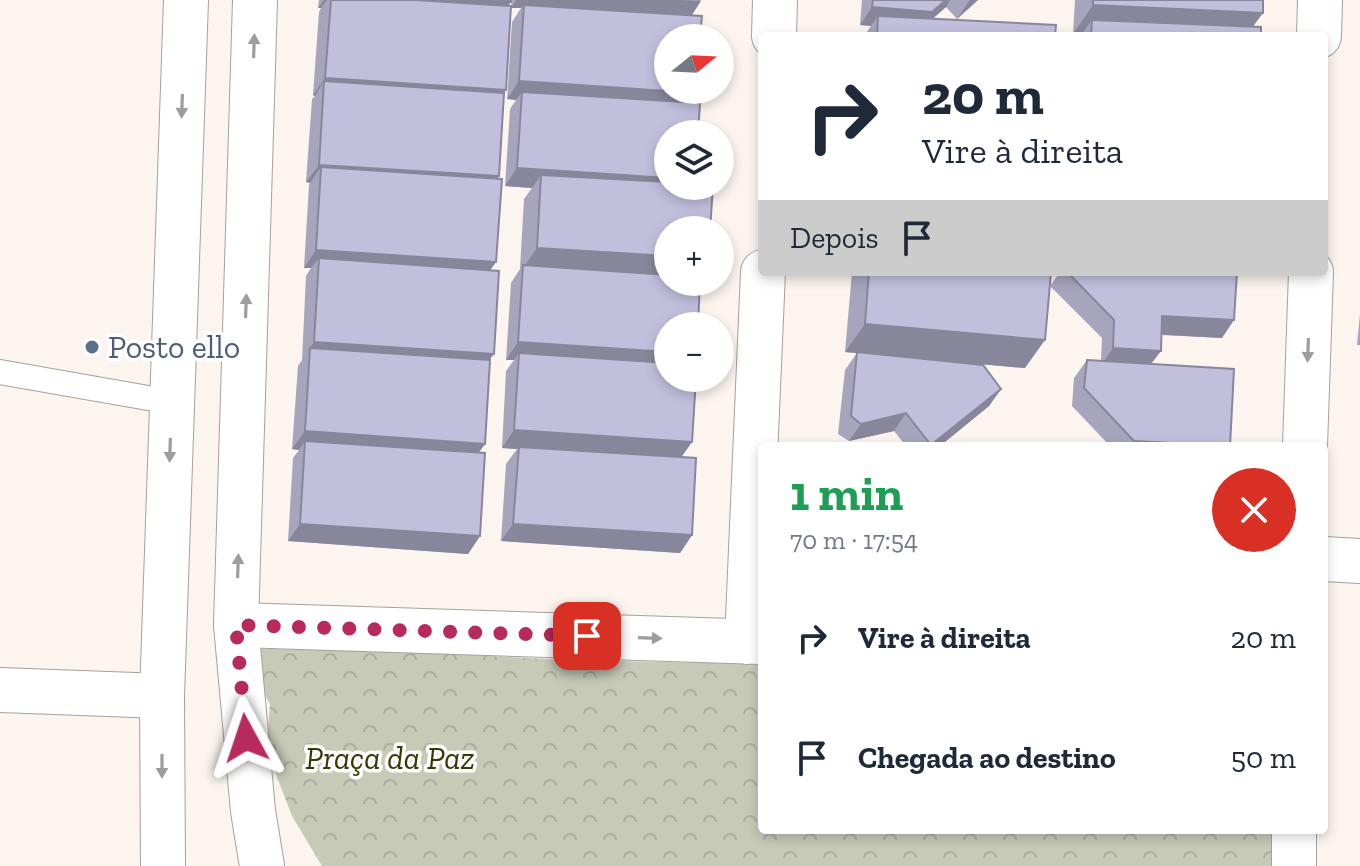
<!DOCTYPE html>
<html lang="pt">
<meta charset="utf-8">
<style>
body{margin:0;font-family:"Zilla Slab",serif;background:#f6f6f7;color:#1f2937;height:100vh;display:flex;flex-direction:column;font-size:30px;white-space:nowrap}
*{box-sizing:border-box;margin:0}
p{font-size:26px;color:#747a83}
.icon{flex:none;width:44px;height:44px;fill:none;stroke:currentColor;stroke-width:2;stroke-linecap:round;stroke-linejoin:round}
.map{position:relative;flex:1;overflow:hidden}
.drawer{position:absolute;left:758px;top:442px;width:570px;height:392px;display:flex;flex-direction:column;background:#fff;border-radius:8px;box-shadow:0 4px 12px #0003}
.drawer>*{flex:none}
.banner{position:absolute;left:758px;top:32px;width:570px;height:244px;border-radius:8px;box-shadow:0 4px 12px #0003;background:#fff;color:#1f2937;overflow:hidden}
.needle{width:52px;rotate:72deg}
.buttons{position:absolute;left:654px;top:24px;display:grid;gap:16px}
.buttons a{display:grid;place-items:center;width:80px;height:80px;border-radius:50%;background:#fff;box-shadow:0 4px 12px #0003;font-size:40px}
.pin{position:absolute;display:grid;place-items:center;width:68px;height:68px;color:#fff;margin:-34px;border-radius:16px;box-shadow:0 4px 12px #0006}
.me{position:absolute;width:88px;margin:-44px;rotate:355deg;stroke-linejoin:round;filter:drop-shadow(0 0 6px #0008)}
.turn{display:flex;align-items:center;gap:28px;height:168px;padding:0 32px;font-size:36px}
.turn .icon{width:104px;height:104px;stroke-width:2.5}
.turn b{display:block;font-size:56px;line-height:68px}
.then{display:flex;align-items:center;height:76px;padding:0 32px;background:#0003;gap:16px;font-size:30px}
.round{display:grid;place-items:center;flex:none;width:84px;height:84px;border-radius:42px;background:#f6f6f7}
.overview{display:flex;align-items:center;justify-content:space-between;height:136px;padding:0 32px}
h1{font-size:48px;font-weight:700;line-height:60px;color:#1e9e55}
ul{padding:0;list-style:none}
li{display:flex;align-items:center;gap:24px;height:120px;padding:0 32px}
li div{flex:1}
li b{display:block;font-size:30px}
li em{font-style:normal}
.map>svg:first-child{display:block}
.park{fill:url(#park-crowns)}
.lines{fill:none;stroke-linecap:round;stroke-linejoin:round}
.lane-casing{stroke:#a7a19a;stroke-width:26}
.street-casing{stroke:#a7a19a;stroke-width:46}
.secondary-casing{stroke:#a7a19a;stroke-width:46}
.primary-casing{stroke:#a7a19a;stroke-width:46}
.lane{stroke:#fff;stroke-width:24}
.street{stroke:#fff;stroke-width:44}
.secondary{stroke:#fff;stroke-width:44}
.primary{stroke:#fff;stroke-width:44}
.wall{fill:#a7a4be}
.shaded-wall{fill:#88869b}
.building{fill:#c2bfdd;stroke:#88869b;stroke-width:2}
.oneway{fill:#9e9c9c}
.route{stroke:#b82a5d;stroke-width:14;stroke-dasharray:0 25.2}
.service-dot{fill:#5c6f8a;stroke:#fff;stroke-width:3}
.labels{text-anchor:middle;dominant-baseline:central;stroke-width:7;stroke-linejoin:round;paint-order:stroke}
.service-label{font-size:32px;fill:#4e5e75;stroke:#fff;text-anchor:start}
.park-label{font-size:32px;font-style:italic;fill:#353903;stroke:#fff}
</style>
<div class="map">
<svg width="1360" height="866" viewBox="0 0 1360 866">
<defs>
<pattern id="park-crowns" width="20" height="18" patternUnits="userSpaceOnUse" patternTransform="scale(2)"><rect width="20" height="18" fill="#c7cab7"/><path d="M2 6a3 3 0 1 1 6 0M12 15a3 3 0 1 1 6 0" fill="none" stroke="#acae9e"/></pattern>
</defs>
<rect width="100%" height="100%" fill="#fcf4ee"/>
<path class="park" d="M259,649L378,650L567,660L762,664V830H1283V866H322L292,816L272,764L268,731L270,704L253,676Z"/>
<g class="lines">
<g class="lane-casing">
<path id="lane" d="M0,372L171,402"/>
</g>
<g class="street-casing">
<path id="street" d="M774,36L775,0
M1324,559L1360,561
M236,625L762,642
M747,642L763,272
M0,690L162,696"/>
</g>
<g class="secondary-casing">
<path id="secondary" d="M1319,36L1320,0
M1305,446L1311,272
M1294,866V830"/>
</g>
<g class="primary-casing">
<path id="primary" d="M255,0L236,625L253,811L262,866
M163,866L162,696L186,0"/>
</g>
<use href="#lane" class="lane"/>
<use href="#street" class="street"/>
<use href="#secondary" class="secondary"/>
<use href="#primary" class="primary"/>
</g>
<path class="wall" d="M319,0H511L508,6L506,90L504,93L497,179L496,262L490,270L489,360L485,444L479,452L480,536L468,554L288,541L293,458L299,450L292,449L298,366L302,360L306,276L311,268H304L309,185L310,183L306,182L312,99L315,96L313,95L319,12L321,8H318Z
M512,0H701L692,15L690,103L668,326L692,442L681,457L692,535L680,553L501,541L506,464L517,449L502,448L506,371L514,360H506L511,283L520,269L524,199L532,188L505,186L510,109L516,100L507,99L512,22L521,8H511Z
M862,0H978L957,19L946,7L932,19L1055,36H864L871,26L860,25Z
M1075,0H1263L1253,26L1261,36H1080L1082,34H1073Z
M852,272H1051L1025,368L890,356L1001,389L989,406L940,446H906L894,431L849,441L838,434L845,370L857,353L845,352Z
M1060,272H1237L1222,338L1162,335L1151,364L1230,446H1110L1072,406L1074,378L1087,360L1101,361L1102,338L1050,286Z
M1360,314V345H1357Z"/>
<path class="shaded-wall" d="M324,0H327L321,8H318Z
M331,0H482L511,2L499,19Z
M516,0H680L701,1L689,19L524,5L521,8H511Z
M950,0L946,7L920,30L878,16L871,26L860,25L872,7Z
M970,0H978L957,19L969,1Z
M1093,5L1263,13L1246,36L1092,20L1082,34H1073Z
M325,78L506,90L493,108L324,81L315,96L313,95Z
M519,81L697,93L685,110L522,92L516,100L507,99Z
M319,165L499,176L487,194L321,167L310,183L306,182Z
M517,168L668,178V186L541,175L532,188L505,186Z
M537,248L668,256V281L523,268Z
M316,250L496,262L483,280L319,258L311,268H304Z
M1162,316L1234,320L1222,338L1150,334Z
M865,324L1045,340L1025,368L845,352Z
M314,342L494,354L481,371L310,348L301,360Z
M518,342L668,352V370L519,353L514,360H506Z
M1113,348L1161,351L1148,368L1101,366Z
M1001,389L989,406L940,446H931Z
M906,413L894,431L849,441L861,424Z
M514,430L692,442L680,459L519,447L517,449L502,448Z
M305,431L485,444L472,462L305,441L299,450L292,449Z
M1134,441L1230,446H1131Z
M300,524L480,536L468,554L288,541Z
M513,524L692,535L680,553L501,541Z"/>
<path class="building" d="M331,0H415L511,6L506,90L325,78Z
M482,0H511V2Z
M873,0H946L932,12L872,7Z
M1093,0H1263V13L1093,5Z
M524,5L702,16L700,38H668V90H697V93L519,81Z
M878,16L1056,25L1055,36H877Z
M1092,20L1261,27V36H1091Z
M324,81L504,93L499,176L319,165Z
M522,92L700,103L698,134H668V178L517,168Z
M321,167L502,179L496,262L316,250Z
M541,175L668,182V186H713L710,230H668V256L537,248Z
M319,258L499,271L494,354L314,342Z
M523,265L668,275V282H700L698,326H668V352L518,342Z
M869,272H1051L1045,340L865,324Z
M1067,272H1237L1234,320L1162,316L1161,351L1113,348L1114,320Z
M310,348L490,360L485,444L305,431Z
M857,352L983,365L1001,389L931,445L906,413L861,424L851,416Z
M519,353L668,363V378H696L692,442L514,430Z
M1087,360L1234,369L1230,446L1134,441L1084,388Z
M305,441L485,453L480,536L300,524Z
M519,447L696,458L692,535L513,524Z"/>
<defs><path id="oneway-solid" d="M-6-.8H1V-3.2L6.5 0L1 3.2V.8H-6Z" transform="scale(2)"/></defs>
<g class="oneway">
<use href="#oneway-solid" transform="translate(254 46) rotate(-88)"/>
<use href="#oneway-solid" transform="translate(182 106) rotate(92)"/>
<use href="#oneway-solid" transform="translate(246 306) rotate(-88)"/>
<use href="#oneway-solid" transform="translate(1308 350) rotate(92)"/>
<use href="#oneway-solid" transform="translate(170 450) rotate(92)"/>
<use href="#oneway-solid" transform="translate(238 566) rotate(-88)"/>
<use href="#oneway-solid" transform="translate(650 638) rotate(2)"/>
<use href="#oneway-solid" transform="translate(162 766) rotate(90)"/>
</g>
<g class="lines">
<path class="route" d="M246,738L236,625L587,636"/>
</g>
<circle class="service-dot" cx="92" cy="347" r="8"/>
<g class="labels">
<g class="service-label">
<text x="108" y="347">Posto ello</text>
</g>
<g class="park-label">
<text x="390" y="758">Praça da Paz</text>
</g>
</g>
</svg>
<div class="buttons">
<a><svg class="needle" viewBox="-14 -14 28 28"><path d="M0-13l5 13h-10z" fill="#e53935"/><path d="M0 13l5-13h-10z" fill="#747a83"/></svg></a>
<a><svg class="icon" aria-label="layers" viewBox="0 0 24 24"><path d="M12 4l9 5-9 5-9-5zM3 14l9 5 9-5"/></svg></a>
<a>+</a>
<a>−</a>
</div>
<div class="pin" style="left:587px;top:636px;background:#d93025"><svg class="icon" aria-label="arrive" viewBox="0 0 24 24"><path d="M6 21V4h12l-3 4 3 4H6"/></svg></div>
<svg class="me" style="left:246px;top:738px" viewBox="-20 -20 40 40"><path d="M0-17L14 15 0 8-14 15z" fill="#b82a5d" stroke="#fff" stroke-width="4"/></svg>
<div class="banner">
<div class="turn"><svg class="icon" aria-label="right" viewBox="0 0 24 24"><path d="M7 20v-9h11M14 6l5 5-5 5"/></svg><div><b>20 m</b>Vire à direita</div></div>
<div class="then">Depois<svg class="icon" aria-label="arrive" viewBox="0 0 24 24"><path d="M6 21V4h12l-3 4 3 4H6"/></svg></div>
</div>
<section class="drawer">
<div class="overview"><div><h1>1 min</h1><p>70 m · 17:54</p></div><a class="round" style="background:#d93025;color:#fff"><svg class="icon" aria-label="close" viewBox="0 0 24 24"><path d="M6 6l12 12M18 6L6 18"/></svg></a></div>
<ul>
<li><svg class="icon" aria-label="right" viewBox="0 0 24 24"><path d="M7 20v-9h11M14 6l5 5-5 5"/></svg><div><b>Vire à direita</b></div><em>20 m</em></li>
<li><svg class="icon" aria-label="arrive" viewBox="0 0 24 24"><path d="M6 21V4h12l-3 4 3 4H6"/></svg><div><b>Chegada ao destino</b></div><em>50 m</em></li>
</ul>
</section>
</div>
